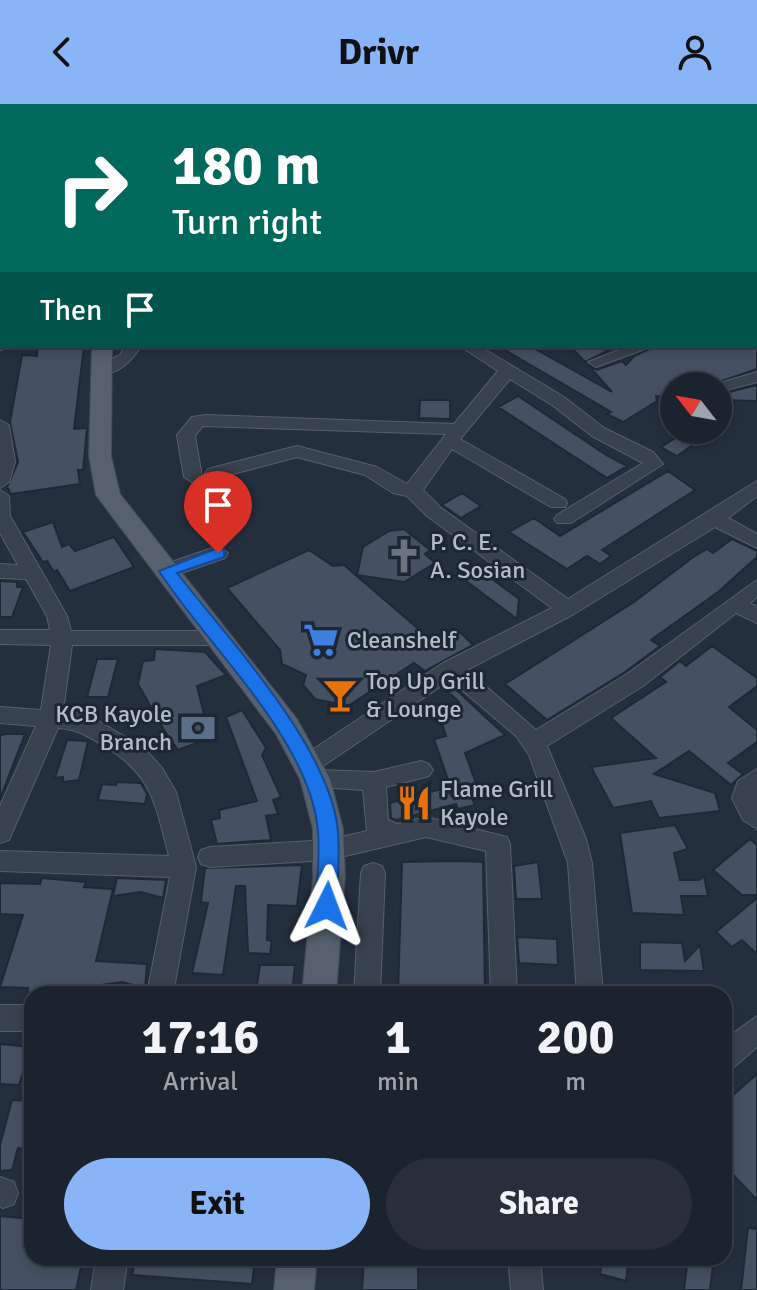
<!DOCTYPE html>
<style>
body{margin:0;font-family:Signika,sans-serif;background:#282f3a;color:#f1f3f6;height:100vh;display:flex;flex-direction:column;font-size:30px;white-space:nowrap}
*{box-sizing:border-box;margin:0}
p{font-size:26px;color:#a0a4aa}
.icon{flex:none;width:44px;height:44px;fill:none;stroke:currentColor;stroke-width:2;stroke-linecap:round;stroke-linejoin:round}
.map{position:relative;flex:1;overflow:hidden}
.drawer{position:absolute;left:24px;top:882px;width:708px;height:280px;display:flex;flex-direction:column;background:#1b232e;border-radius:24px;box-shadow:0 4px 12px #0003,0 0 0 2px #39404a}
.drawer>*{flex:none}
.top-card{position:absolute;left:0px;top:0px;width:758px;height:244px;box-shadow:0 4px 12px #0003,0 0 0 2px #39404a;background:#00695c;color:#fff;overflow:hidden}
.needle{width:52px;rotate:301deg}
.buttons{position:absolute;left:660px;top:268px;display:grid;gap:16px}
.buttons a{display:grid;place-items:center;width:72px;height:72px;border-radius:50%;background:#1b232e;box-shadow:0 4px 12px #0003,0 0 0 2px #39404a;font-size:40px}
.pin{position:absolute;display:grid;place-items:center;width:68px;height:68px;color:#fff;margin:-82px -34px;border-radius:50% 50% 50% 0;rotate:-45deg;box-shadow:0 0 8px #0007}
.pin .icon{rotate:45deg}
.me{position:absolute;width:88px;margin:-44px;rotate:3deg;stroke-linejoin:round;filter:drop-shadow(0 0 6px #0008)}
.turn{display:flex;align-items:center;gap:28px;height:168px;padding:0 40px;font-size:36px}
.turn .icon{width:104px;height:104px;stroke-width:2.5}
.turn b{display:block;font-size:56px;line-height:68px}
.then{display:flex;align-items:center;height:76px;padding:0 40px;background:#0003;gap:16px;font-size:30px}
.eta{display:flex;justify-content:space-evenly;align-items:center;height:136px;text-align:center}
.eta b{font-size:48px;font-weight:800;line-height:56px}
.action{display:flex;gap:16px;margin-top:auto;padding:16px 40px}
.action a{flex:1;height:92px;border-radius:48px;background:#8ab4f8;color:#111;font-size:32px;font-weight:800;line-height:92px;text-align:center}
.action a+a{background:#282f3a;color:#f1f3f6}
header{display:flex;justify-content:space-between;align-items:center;height:104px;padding:0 40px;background:#8ab4f8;color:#111;font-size:36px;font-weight:800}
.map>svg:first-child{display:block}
.building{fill:#455162;stroke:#1f2835;stroke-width:2}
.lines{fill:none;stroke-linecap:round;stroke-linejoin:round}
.minor-casing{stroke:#565f6c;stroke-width:2}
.major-casing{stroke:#414a57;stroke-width:2}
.minor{fill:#38414e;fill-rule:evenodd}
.major{fill:#56606e;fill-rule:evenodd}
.route{fill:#1a73e8;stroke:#114b97;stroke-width:2}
.labels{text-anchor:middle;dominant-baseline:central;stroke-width:6;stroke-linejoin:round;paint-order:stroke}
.poi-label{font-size:24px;fill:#b4bcc9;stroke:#1d2633;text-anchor:start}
</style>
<header><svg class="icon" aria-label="back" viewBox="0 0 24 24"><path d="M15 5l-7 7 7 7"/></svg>Drivr<svg class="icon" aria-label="person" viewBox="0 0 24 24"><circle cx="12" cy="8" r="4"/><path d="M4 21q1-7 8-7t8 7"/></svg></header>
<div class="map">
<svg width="757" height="1186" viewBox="0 0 757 1186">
<rect width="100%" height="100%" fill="#242f3e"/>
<path class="building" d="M37,242H84L74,325L87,324L83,366H78L80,380L11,390L7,383L18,358L10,318L22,251L37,252Z
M498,242H530L612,288L588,261L597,266L622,257L626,261L634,252L656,242H757V265L707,282H672L674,293L656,292L657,297L623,318L607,310L611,308Z
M570,242H602L607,247L585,258Z
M757,281V297L718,296V291Z
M518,292L606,351L627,362L607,374L498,303Z
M420,296H450V315L419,314Z
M682,330L697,338L677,352L661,343Z
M668,367L695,386L602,446L611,452L600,460L587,452L567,465L509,428L534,414L560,432Z
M462,389L481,402L461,414L442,401Z
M53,418L62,443L69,440L75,447L114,433L134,463L70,487L57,466L54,468L47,457L43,458L23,428Z
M404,425L430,446L425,450L435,459L404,478L357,471L363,443L389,427Z
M732,435L757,447V453L718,488L651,536L660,542L625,568L547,616L505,580L634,498L692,454L707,445L713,449Z
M309,446L333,462L344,461L436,540L460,528L473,541L425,567L414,559L348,602L315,595L303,581L306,571L282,560L280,546L227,484Z
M477,464L519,495L517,515L462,474Z
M0,477L17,478V483H23L12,513H0Z
M712,542L757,574V582L729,603L757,626V638L728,659L743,670L731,681L689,647L654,670L715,689L720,707L659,714L651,697L613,704L591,663L656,654L611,614L666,578L660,573L680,557L686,562Z
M155,545L205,548L226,571L197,582L210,634L178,646L164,626L138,580L143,557L154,556Z
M97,555H118L108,593H87Z
M450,580L505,631L465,649L481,693L472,694L475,701L458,705L456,700L396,716L391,714L390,699L445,684L455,696L434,635L446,632L438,607L459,598L444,584Z
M242,606L266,644L262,651L281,693L273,696L278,710L266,712L271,736L217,740L211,716L220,714L219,706L257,697L226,613Z
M4,630H25L0,695V632Z
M67,636L88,637L79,676L63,678V673L55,674Z
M117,678L141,679L147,690L145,700L98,696L102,680L116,681Z
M675,721L688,745L674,749L680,776H699L704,772L708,792H681L684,811L632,809L620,729Z
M750,735L757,741V791H742L713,766Z
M457,757L483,758L485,890H398L402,758Z
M538,758L542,795H516L514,762Z
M302,761L297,802L268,801L267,836L272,837L270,850L248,849L245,782H236L223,871L192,869L208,799L201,798L205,764Z
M42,774L86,778L84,783L113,785L96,857L147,860L145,884L122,878L88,883L86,890H50L27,888L28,884L0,883L23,811L0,810V779L40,780Z
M117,774L166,776L163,794L141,788L113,792Z
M757,794V850L742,836L732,843L716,828Z
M517,833L557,835L558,861L519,859Z
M640,838L682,839L685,857L700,841L704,867L640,866Z
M260,861H295L292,889L256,887Z
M0,940L31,943L19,981L0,980Z
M757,970V1096L724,1061V999Z
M12,996L32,997V1032L29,1045L18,1044L12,1066L0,1067V1041Z
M0,1112L32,1115V1154H83L76,1186H0Z
M748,1124L757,1125V1186H741Z
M136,1154H255L252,1180L132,1171Z
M364,1154L418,1158V1186H362Z
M602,1154H629L626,1177L600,1170Z
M688,1154H714L710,1186H684Z"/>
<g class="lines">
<g class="minor-casing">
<path id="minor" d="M15,0H29L30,2H16Z
M81,0H95L96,2H82Z
M415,0H429L430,2H416Z
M493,0H519L492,2Z
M677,0H698L676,2Z
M756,54H757V62H756Z
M0,83H2V93H0Z
M756,94H757V103H756Z
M0,137H2V145H0Z
M756,169H757V179H756Z
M0,183H2V193H0Z
M756,204H757V214H756Z
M0,236L2,242H9L8,244L0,246Z
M125,242H141C132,257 116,273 97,270V262L120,251Z
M460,242H479L564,293L604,324L653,348L663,360L571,419H557L554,415L557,411L643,359L592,332L552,301L510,275L460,335L565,395L567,399L565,403H551L452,345L423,386L441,404L568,495L757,377V392L728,414L757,430V444L715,423L574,510L467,566L536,626L627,570L757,476V493L750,499L757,503V519L736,509L643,582L547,642L586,735L592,759L603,890H577L568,759L529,651L516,632L450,576L317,666L374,668L421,657L429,660L433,666L429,672L386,683L388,716L397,720L426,713L507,733L510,740L517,890H491L486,747L426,733L328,756L210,763L201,760L198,753L201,746L210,743L328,736L367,727L363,686L307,682L303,675L307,669L296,660L300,654L443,559L552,504L427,412L407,392L393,389L365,371L297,353L214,375L205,369L208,365L297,342L377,363L407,380L446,330L203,322L195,332L202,373L193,379L184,373L177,331L192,313L206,311L454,320L498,267Z
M629,242H653L596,263L588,258Z
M757,268V278L718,288V282H710Z
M0,316L9,321L15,358L9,378L0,384Z
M0,386L9,392L10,412L67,512L71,527H220L231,534L220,541H72L63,607L88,611L143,643L162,664L176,688L196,763L173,890H147L170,773L0,767V747L169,752C155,700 153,671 104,642C88,632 77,625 58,624L12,729L9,736L0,739V702L36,622L0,619V603L41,606L51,541L0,540V526H50L47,512L26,475L0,474V460L18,461L0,429Z
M218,442L228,449L225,454L167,474L157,467L160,462Z
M757,665V725L743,716L732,694L738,677Z
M373,759L382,762L385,769L380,890H354L361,769L364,762Z
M0,901H32V927H0Z
M757,912V943L734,963L724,967V936Z
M0,1073L14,1078L18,1089L14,1100L3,1104L0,1103Z
M96,1154H128L123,1186H91Z
M508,1154H540L543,1186H511Z"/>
</g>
<g class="major-casing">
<path id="major" d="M0,28L2,29V39L0,38Z
M92,242H112L111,352L120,390L297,615L330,675L343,725L345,772L336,890H302L313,772V725L300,675L276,630L96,391L89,352Z
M277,1154H317L314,1186H274Z"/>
</g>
<use href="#minor" class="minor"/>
<use href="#major" class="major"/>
</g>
<path class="route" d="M218,444L224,445V453L177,469C229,536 331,644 338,728C340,752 337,778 337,802L334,808H319L316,802C317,777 320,752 318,728C311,636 207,542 159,467Z"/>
<defs>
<g id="church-bare" transform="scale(2.76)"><path d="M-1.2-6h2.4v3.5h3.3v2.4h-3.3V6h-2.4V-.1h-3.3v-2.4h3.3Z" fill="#6b7280" stroke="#1d2633" stroke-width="2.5" paint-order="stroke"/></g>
<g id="supermarket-bare" transform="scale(2.76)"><path d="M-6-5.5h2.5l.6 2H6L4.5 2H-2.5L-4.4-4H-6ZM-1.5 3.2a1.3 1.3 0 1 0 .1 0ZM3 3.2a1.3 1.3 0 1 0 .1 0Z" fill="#3f7fe0" stroke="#1d2633" stroke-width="2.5" paint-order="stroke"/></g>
<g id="bar-bare" transform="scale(2.76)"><path d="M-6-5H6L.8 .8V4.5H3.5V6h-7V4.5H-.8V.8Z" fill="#e8710a" stroke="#1d2633" stroke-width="2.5" paint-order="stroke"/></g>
<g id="bank-bare" transform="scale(2.76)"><path d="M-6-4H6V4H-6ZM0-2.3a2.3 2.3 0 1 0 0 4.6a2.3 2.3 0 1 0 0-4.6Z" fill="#5c6f8a" stroke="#1d2633" stroke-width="2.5" paint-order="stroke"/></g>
<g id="restaurant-bare" transform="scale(2.76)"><path d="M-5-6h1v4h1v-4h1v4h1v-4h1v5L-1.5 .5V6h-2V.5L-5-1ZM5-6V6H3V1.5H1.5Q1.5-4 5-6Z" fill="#e8710a" stroke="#1d2633" stroke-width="2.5" paint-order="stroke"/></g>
</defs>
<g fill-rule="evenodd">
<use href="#church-bare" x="404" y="452"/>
<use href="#supermarket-bare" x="321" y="536"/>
<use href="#bar-bare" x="340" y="591"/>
<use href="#bank-bare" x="198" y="624"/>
<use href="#restaurant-bare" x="414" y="699"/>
</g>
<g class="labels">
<g class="poi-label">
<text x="430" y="438">P. C. E.<tspan x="430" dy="28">A. Sosian</tspan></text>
<text x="347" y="536">Cleanshelf</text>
<text x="366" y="577">Top Up Grill<tspan x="366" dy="28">&amp; Lounge</tspan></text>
<text x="172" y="610" text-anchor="end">KCB Kayole<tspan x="172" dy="28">Branch</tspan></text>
<text x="440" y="685">Flame Grill<tspan x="440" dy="28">Kayole</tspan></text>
</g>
</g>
</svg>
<div class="buttons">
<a><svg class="needle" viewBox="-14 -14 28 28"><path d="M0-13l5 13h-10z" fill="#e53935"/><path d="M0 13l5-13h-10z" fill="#a0a4aa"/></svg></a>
</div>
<div class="pin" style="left:218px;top:449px;background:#d93025"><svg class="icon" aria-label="arrive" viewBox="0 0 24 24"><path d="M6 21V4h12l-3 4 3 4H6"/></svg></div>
<svg class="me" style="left:327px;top:802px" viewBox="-20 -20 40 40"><path d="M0-17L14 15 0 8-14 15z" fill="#1a73e8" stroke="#fff" stroke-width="4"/></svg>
<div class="top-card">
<div class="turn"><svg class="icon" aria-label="right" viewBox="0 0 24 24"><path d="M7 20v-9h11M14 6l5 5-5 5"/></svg><div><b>180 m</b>Turn right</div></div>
<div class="then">Then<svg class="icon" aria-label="arrive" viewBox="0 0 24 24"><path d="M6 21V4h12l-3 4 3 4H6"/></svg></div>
</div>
<section class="drawer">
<div class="eta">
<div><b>17:16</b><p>Arrival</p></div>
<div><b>1</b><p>min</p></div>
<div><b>200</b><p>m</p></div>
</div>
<div class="action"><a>Exit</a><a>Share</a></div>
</section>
</div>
